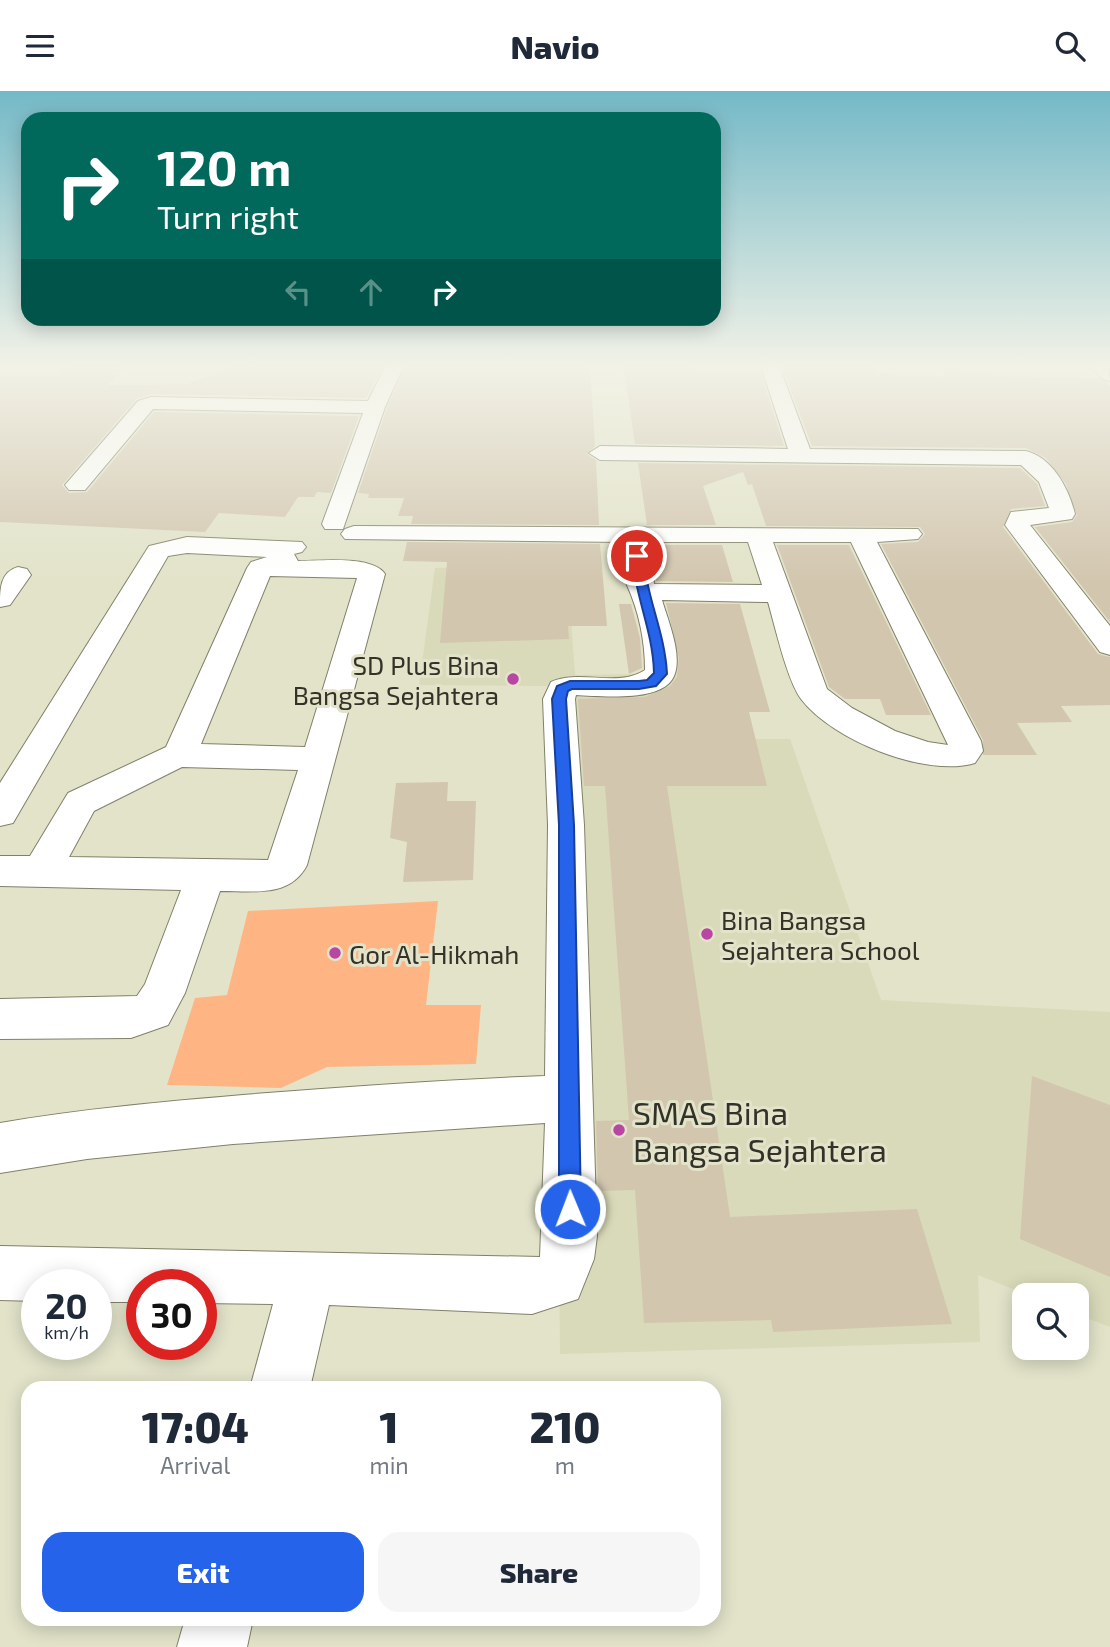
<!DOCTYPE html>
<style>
body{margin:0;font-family:"Exo 2",sans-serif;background:#f6f6f7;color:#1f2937;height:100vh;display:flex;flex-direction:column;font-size:26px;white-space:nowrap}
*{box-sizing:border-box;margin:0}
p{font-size:23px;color:#747a83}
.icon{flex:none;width:38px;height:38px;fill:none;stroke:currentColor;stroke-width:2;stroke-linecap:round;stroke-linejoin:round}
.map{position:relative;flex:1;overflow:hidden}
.side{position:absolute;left:21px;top:1290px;width:700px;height:245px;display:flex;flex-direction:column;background:#fff;border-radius:21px;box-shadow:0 4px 18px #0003}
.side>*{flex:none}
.guide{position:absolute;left:21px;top:21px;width:700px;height:214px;border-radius:21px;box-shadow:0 4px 18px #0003;background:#00695c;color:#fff;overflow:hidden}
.controls{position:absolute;left:1012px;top:1192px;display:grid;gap:14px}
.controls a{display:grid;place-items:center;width:77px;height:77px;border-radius:14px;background:#fff;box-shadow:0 4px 18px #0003;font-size:35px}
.speed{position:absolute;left:21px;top:1178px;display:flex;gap:14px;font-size:35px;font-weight:700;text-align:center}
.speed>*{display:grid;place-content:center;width:91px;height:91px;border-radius:50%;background:#fff;box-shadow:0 4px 18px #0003;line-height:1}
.speed small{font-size:18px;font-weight:400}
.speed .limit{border:10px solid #d22;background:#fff;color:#111}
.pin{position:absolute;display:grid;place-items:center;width:60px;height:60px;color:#fff;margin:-30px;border:4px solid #fff;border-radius:50%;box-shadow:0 2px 7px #0007}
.me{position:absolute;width:77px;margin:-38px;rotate:359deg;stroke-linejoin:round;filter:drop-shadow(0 0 5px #0008)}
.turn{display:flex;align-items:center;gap:24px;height:147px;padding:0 21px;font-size:32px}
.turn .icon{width:91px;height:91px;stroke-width:2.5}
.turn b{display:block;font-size:49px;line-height:60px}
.lanes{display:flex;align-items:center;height:66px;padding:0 21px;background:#0003;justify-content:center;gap:35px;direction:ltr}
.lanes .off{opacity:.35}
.eta{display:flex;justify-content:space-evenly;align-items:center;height:119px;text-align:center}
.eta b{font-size:42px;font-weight:800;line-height:49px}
.action{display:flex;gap:14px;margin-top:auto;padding:14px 21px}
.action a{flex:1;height:80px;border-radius:21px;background:#2563eb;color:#fff;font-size:28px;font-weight:800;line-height:80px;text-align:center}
.action a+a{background:#f6f6f7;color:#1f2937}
header{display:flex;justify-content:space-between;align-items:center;height:91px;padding:0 21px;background:#fff;font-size:32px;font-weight:800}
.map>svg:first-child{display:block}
.built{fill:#d9dab9}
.green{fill:#feb583}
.building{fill:#d2c6af}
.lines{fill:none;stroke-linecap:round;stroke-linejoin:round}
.minor-casing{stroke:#808069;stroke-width:2}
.minor{fill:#fff;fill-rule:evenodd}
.route{fill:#2563eb;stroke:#184099;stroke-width:2}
.poi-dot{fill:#b747a3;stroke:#e2e3c9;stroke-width:2.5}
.labels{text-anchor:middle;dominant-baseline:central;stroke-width:6;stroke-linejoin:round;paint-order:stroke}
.poi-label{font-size:26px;fill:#323229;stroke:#e2e3c9;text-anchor:start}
.near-poi-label{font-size:32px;fill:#323229;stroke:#e2e3c9;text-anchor:start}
</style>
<header><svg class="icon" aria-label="menu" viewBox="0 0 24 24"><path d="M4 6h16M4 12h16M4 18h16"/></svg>Navio<svg class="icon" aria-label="search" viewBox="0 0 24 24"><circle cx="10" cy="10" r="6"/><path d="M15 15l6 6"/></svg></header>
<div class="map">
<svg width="1110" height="1556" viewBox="0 0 1110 1556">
<rect width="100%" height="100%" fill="#e2e3c9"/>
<path class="built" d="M567,474L575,584L643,583L652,555L713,561L737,648H790L881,909L1110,921V1236L1076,1223V1204H1028L978,1184L980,1251L560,1263L556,778L550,595L419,594L435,477Z"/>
<path class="green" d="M438,810L426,914H481L476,973L327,976L281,997L167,994L195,907L227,904L248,820Z"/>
<path class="building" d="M70,272H129L108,294L188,293L240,272H384L366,307L151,303L137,307L62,394L69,402L87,401L154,321L359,325L331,402L317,401L314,406H298L285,426L219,422L205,441L0,431V285H57Z
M407,272H590L595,355L587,363L596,369L599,434L411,433L413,425H398L404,407H368L369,403L358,402L387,317Z
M623,272H690L692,279L760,280L784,355L635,353Z
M799,272H868L873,274L877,282L946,286L942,278L989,280L992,285L1098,287L1106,291L1110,296V531L1035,436L1072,431L1077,424L1066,393L1046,367L1026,357L812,355L782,275H800Z
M638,372L1020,377L1037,393L1045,415L1011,418L1003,436L1098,563L1110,566V614L1061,615L1072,631L1017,632L1037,664H983V649L881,453L918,451L925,443L920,436L766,435L752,393L748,394L743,381L703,395L716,434H647Z
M407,451L600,453L607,535H568L569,548L440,552L447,471L403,470Z
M652,454H722L733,491L656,490Z
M777,454H849L931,624H886L880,608H845L829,596Z
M666,512L740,513L770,621H749L767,695H667L730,1126L917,1118L952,1233L773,1241L771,1229L644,1232L635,1099L598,1100L596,1030L629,1029L605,695H584L578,608L645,606L670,595L677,586L679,567Z
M619,513H631L640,547L642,577L629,583Z
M448,691L447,710H476L473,789L403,791L407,751L390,747L396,692Z
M1032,985L1110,1014V1186L1020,1148Z"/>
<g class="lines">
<g class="minor-casing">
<path id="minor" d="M387,272H405L385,316L343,438H325L322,433L363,322L153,318L85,399H69L65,394L138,310L151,306L368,310Z
M760,272H778L810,358L1026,360C1053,367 1069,398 1075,423L1072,428L1030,434L1110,535V564L1100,561L1005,434L1011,421L1049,417L1039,391L1021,374L600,369L589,362L600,355L788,358Z
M1087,272H1107L1110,290L1103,288Z
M354,435L918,438L922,443L918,448L877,451L981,650L983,660L975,672C926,687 832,649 801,608C787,589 775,535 768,511L662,509C668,530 683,564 674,585C663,612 599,605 576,604L575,608L584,734L597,1145L594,1168L578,1208L532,1223L329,1214L310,1297H250L273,1213L201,1212V1194H142V1211H96V1194H37V1210L0,1209V1155L540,1166L545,1032L233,1053L87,1068L0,1082V1032C80,1018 161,1011 243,1004C343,996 444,989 545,985L548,734L543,608L551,591C580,578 618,597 645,579C645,550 639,521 627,494C622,483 625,463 624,451L345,448L341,443L345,438ZM649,451H748L762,494L654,493ZM773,451H851L948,654L928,651L895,640L852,617L827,598Z
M187,446L302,451L306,456L302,461L294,463L298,470C320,470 372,464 385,483L307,774C290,807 253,800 220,800L185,902L168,934L131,947L0,948V908L137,905L145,893L181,799L0,795V765H30L68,702L166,656L247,477L251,471L267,466L187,462L168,465L13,732L0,735V692L149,455ZM270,485L357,487L305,656L201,653ZM182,676L298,679L268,769L69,766L94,720Z
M18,476L27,478L31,484L10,514L0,516C0,498 0,481 18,476Z
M185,1528H253L247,1556H177Z"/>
</g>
<use href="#minor" class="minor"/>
</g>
<linearGradient id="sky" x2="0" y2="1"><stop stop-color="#74b9c7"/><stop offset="0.56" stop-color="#f2f2e7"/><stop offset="1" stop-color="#f2f2e7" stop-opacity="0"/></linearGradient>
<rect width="1110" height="490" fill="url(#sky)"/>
<path class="route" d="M637,462L643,465C646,505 665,541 667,583L656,595L639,598H572L568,600L566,608L574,734L581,1118L577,1126L570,1129L562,1126L559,1118V734L552,608L557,595L570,590H639L647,589L654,582C653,540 635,505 632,465Z"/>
<g class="poi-dot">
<circle cx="513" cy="588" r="7"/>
<circle cx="707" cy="843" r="7"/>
<circle cx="335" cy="862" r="7"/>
<circle cx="619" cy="1039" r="7"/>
</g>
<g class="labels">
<g class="poi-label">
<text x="499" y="573" text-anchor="end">SD Plus Bina<tspan x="499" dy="30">Bangsa Sejahtera</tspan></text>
<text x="721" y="828">Bina Bangsa<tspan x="721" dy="30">Sejahtera School</tspan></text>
<text x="349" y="862">Gor Al-Hikmah</text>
</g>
<g class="near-poi-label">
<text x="633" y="1021">SMAS Bina<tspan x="633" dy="37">Bangsa Sejahtera</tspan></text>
</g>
</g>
</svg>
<div class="controls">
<a><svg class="icon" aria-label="search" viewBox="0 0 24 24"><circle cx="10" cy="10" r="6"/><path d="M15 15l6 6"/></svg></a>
</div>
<div class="speed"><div>20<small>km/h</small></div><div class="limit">30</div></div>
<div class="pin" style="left:637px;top:465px;background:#d93025"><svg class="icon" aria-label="arrive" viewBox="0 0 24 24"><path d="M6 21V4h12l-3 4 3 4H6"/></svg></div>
<svg class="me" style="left:570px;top:1118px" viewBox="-20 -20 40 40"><circle r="17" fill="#2563eb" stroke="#fff" stroke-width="3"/><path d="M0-11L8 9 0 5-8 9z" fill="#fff"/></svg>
<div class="guide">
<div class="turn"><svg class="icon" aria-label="right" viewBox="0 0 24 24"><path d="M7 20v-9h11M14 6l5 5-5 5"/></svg><div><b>120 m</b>Turn right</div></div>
<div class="lanes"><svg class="icon off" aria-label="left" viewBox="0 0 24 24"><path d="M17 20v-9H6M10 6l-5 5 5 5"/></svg><svg class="icon off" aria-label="ahead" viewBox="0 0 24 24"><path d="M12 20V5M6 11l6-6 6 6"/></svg><svg class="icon" aria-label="right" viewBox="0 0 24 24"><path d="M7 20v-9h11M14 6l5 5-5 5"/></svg></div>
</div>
<section class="side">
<div class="eta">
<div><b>17:04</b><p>Arrival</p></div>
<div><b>1</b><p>min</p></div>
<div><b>210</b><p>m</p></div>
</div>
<div class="action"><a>Exit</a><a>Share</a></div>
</section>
</div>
